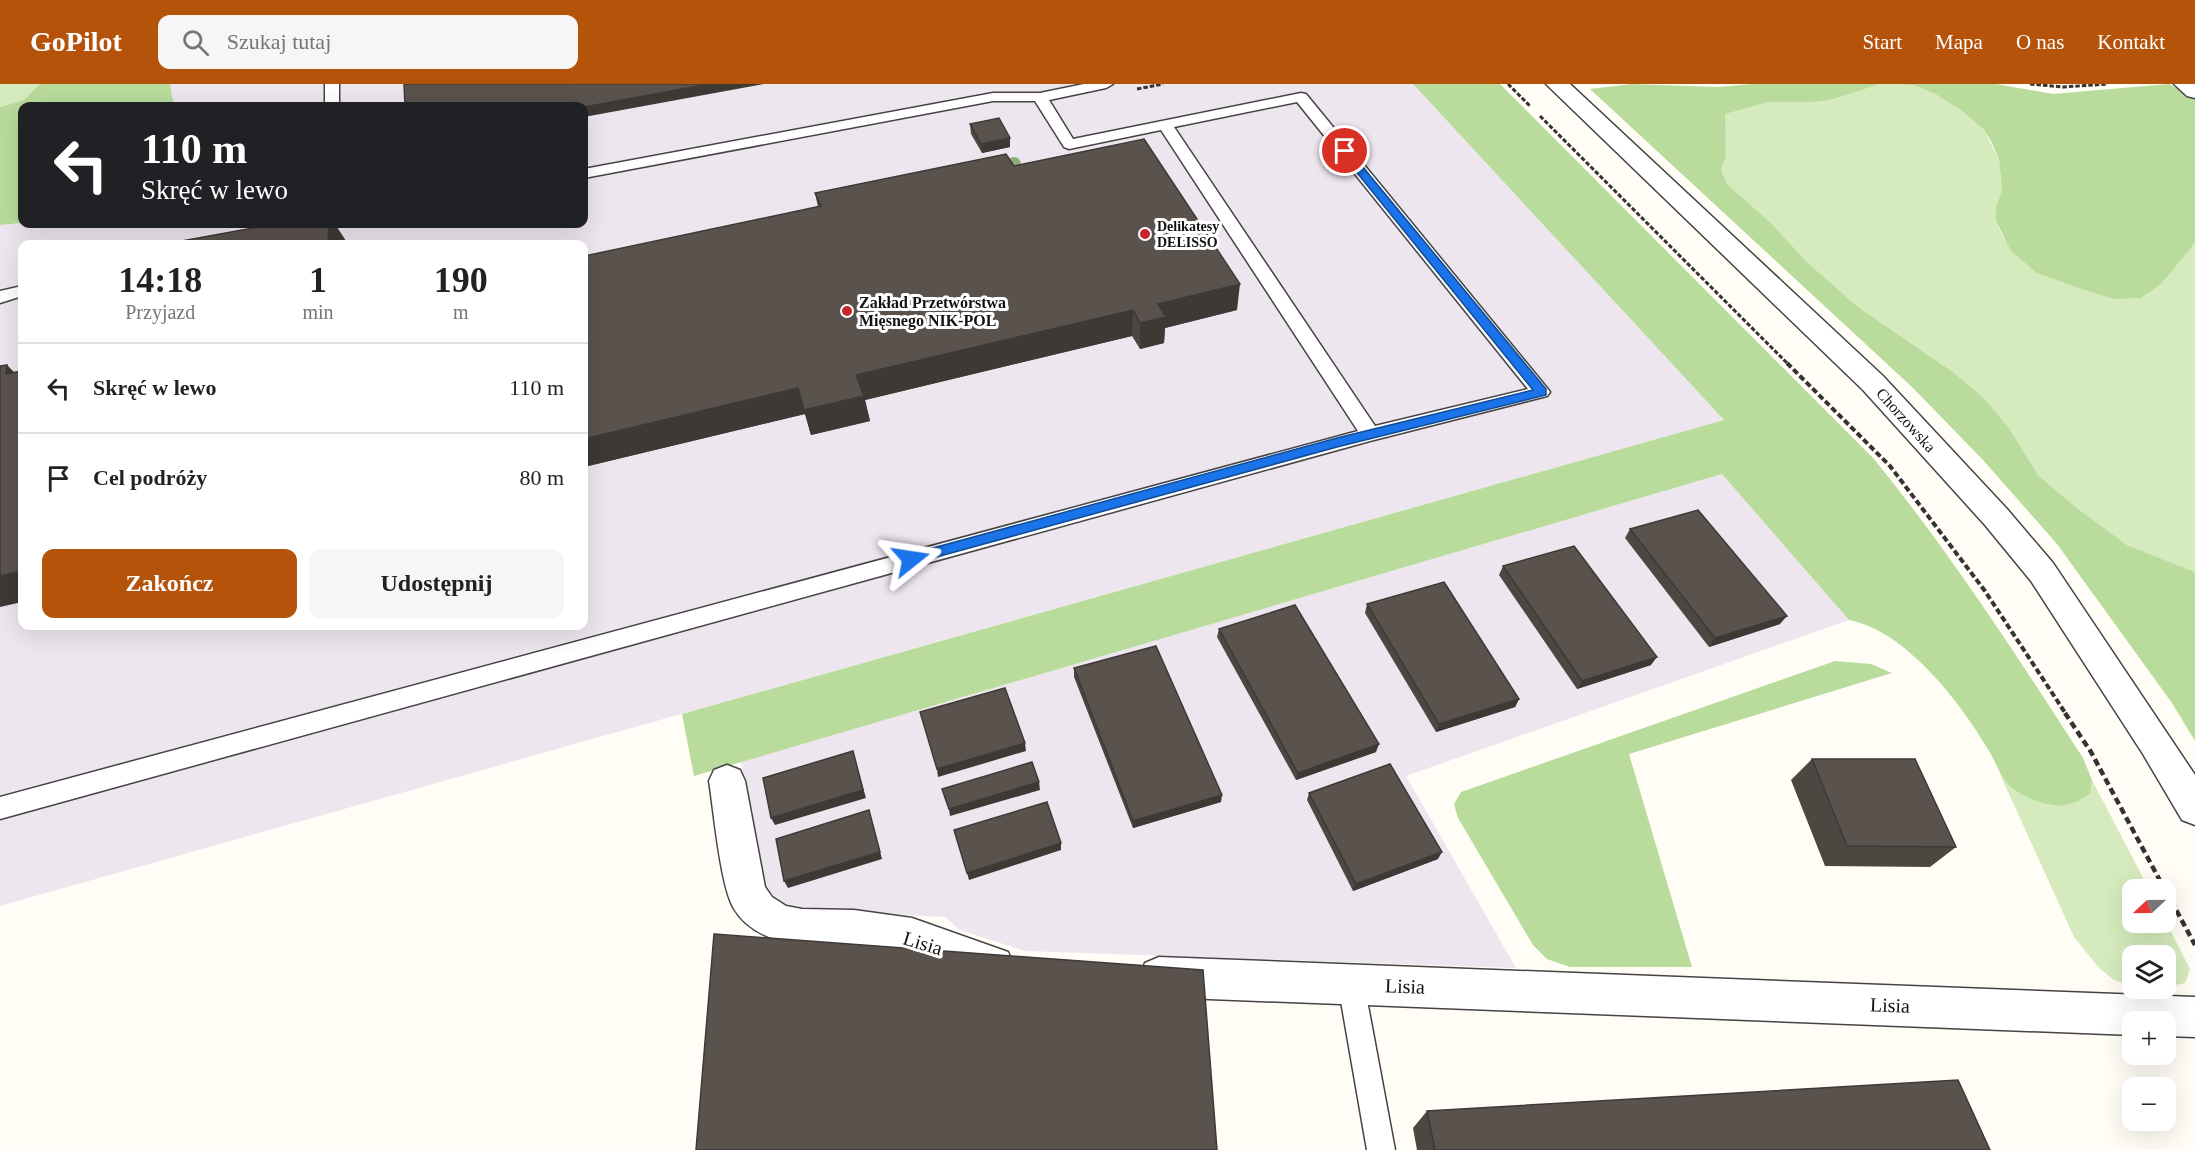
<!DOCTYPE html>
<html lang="pl">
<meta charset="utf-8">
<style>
body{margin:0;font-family:Georgia,serif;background:#f6f6f6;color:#222;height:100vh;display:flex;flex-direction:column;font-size:22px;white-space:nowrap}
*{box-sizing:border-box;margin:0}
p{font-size:20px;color:#767676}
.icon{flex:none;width:33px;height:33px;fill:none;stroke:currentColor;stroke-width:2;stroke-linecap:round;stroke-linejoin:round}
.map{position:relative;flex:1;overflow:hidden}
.panel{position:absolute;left:18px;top:156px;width:570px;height:390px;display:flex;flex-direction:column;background:#fff;border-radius:12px;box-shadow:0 6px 24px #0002}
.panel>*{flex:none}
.top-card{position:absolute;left:18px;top:18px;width:570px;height:126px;border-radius:12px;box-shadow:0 6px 24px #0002;background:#202124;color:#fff;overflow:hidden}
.needle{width:39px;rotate:248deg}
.tools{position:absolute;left:2122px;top:795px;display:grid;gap:12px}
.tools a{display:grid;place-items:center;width:54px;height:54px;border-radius:12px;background:#fff;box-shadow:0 6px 24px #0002;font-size:30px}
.pin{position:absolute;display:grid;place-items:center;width:51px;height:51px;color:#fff;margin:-26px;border:3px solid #fff;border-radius:50%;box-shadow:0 2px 6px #0007}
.me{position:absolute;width:66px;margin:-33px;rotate:75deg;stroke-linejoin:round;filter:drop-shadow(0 0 4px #0008)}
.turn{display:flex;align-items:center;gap:21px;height:126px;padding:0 24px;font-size:27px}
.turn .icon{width:78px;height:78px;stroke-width:2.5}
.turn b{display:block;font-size:42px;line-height:51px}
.eta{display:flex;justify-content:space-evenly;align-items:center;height:102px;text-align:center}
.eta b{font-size:36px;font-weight:700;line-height:42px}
.action{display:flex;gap:12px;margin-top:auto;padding:12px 24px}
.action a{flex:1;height:69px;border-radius:12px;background:#b45309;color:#fff;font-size:24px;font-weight:700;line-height:69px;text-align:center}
.action a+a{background:#f6f6f6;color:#222}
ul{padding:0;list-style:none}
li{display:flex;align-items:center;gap:18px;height:90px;padding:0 24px;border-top:2px solid #e0e0e0}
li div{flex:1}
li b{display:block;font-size:22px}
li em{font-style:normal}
header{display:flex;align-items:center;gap:36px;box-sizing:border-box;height:84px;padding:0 30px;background:#b45309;color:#fff}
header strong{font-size:28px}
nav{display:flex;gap:33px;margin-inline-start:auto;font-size:21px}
.search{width:420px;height:54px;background:#f6f6f6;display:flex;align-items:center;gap:15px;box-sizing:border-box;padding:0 21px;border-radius:12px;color:#767676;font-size:22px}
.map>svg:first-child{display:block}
.industrial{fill:#eee6ef;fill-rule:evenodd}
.green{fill:#d5ebbd}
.forest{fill:#b9dc9c}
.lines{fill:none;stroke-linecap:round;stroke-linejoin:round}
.service-casing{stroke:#444;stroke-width:3}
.minor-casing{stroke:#444;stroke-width:3}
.tertiary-casing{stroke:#444;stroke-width:3}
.path-far2{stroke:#333;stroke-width:3;stroke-dasharray:4.5 2;stroke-linecap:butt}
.path-far1{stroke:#333;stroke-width:4;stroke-dasharray:6 3;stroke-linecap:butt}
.path{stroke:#333;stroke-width:4.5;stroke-dasharray:7 4;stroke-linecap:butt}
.service{fill:#fff;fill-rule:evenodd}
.minor{fill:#fff;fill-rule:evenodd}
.tertiary{fill:#fff;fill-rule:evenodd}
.tree{fill:#8dad7f}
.wall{fill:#4d4742}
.shaded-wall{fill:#3f3936}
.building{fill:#5a524d;stroke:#3f3936;stroke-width:1.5}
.route{fill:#1a73e8;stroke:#114b97;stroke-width:1.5}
.poi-dot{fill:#c4262e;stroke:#fff;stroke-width:2}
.labels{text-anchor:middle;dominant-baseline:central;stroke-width:6;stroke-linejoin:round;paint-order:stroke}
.far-poi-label{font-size:14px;font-weight:bold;fill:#111;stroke:#fff;text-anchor:start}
.poi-label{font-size:16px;font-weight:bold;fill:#111;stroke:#fff;text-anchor:start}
.street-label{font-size:16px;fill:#111;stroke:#fff}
.near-street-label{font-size:20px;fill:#111;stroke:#fff}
</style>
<header>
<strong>GoPilot</strong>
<div class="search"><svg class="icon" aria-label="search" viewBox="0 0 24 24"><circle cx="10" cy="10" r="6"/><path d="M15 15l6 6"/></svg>Szukaj tutaj</div>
<nav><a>Start</a><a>Mapa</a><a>O nas</a><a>Kontakt</a></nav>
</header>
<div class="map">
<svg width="2195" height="1066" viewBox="0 0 2195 1066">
<rect width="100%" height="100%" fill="#fffdf5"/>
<path class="industrial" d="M170,0H1413L1724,336L0,822V141L22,139L584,140V22H174ZM22,160H584V542H22Z
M1722,390L1849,536L1406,692L1516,884L1025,867L960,846L945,833L791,825L772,816L765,802L741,678Z"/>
<path class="green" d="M0,0H41L24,16L0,23Z
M1880,0L1914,1L1935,10L1961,26L1983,45L1999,75L2002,106L1996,123V137L2002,151L2037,189L2089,207L2174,182L2195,159V488L2127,461L2077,424L2038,391L2009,344L1985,315L1953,288L1858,223L1807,178L1771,139L1727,100L1721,86L1726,73L1724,30L1769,18H1814Z
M1999,688L2010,702L2089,710L2092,696L2149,805L2133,806V838H2166L2190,885L2185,899L2166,903V872H2133V902L2114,896L2099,884L2074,853Z"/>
<path class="forest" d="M40,0H170L174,22H22V139L0,141V23L24,16Z
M1413,0H1500L1874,375C1951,470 2017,572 2083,674L2092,696L2090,710C2082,715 2075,719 2065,721C2050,724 2021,713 2010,702C2000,693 1996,678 1989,667C1961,619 1906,547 1849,536L1722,390L694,692L682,630L1724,336Z
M1632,0L1719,3L1752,0H1996L2053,10L2169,0L2195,14V159L2160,201L2140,214L2113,215L2067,200L2037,189L2011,167L1996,137V123L2002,106L1999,75L1991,57L1983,45L1961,26L1935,10L1914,1L1880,0L1833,15L1814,18H1769L1725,30L1726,73L1721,86L1727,100L1771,139L1807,178L1858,223L1953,288L1985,315L2009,344L2038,391L2077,424L2127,461L2195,488V657L2172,619L2057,460L1983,376L1912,303L1590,5Z
M1835,577L1871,580L1892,589L1629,670L1692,883H1570L1547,875L1533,861L1458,734L1454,720L1461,708Z"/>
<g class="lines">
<g class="service-casing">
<path id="service" d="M325,0H339V22H325Z
M1084,0H1113L1106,4L1049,16L1073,55L1301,9L1306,10L1547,304L1550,308L1547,312L1370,357L0,735V713L1358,347L1161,46L1069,65L1064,63L1035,17H993L584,94V85L993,9H1040ZM1297,18L1528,305L1375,342L1174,43Z
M22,202V212L0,219V207Z
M1351,887L1360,891L1364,900L1395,1066H1367L1338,900L1342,891Z"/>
</g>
<g class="minor-casing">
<path id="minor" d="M2174,0H2195V14L2187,12Z
M727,681L740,686L745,697L765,803L772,813L786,822L802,825L854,826L912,834L1008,868L1014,882L1008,896L994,902C967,892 940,879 912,872C857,859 764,878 733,823C720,798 714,728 709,697L714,686Z
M1159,873L2195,913V953L2166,952V938H2133V951L1159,913L1145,907L1139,893L1145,879Z"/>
</g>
<g class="tertiary-casing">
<path id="tertiary" d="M1546,0H1570L1883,292L2007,425L2053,479L2195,691V741L2182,736L2143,670L2031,497L1985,441L1863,306Z"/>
</g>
<path class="path-far2" d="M1508,0L1530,22
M2030,0L2063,3L2108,0
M1137,5L1163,0
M1540,32L1789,281"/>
<path class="path-far1" d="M1787,279L1890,382L1985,507L2066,630"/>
<path class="path" d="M2065,629L2091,668L2165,806
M2166,807L2195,861"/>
<use href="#service" class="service"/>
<use href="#minor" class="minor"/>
<use href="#tertiary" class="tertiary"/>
</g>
<circle class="tree" cx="1014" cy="80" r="7"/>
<path class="wall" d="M970,40L1010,54V63L982,69L971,50Z
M1014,82L1237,226L1165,244L1164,259L1140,265L1132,252L865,316L870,337L811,351L805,330L584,383V172L818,123L815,109Z
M1630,445L1780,540L1709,563L1625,454Z
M1503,482L1651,581L1577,605L1499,491Z
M1367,520L1519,615L1515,623L1436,648L1365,529Z
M1219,545L1376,668L1296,696L1217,553Z
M1074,584L1221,718L1133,744L1074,593Z
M1812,675L1956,763L1930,783L1825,782L1791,696Z
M1309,709L1438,775L1353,807L1307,716Z
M1427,1027L1990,1066H1417L1413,1044Z"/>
<path class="shaded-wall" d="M710,0H764L584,33V23Z
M1010,54V63L982,69L981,60Z
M329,140H335L348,160H328Z
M1240,200L1237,226L1165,244L1164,259L1140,265V239L1158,220Z
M1133,226L1132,252L865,316L870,337L811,351L805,330L584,383V355Z
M7,281L22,296L6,290Z
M22,487V518L0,523V492Z
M1787,532L1780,540L1709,563L1715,554Z
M1657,573L1651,581L1577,605L1582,597Z
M1519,615L1515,623L1436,648L1439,640Z
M1025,659L1026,667L938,693L937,685Z
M1379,660L1376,668L1296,696L1298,689Z
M853,667L866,714L775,741L771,734Z
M1039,698L1040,706L950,732L949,725Z
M1222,711L1221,718L1133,744V737Z
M869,726L882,775L788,804L784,797Z
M1061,759V766L969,796L967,789Z
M1442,768L1438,775L1353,807L1356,800Z"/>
<path class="building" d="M404,0H710L584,23L405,22Z
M999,34L1010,54L981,60L970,40Z
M1144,55L1240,200L1158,220L1166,233L1140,239L1133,226L856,291L864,312L804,326L798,304L584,355V172L821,122L815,109L1006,70L1014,82Z
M275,140H329L328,160H165Z
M7,281L6,290L22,287V487L0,492V282Z
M1698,426L1787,532L1715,554L1630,445Z
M1574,462L1657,573L1582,597L1503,482Z
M1444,498L1519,615L1439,640L1367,520Z
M1295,521L1379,660L1298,689L1219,545Z
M1156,562L1222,711L1133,737L1074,584Z
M1005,604L1025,659L937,685L920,628Z
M853,667L863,706L771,734L763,694Z
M1812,675H1915L1956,763L1847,762Z
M1032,678L1039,698L949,725L942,705Z
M1390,680L1442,768L1356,800L1309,709Z
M1047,718L1061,759L967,789L954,746Z
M869,726L880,768L784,797L776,755Z
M714,850L1203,886L1217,1066H696Z
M1958,996L1990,1066H1435L1427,1027Z"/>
<path class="route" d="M1341,65H1348L1546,305V311L1337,363L911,480L906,479L905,475L911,470L1337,354L1533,306L1341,69Z"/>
<g class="poi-dot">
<circle cx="1145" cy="150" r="6"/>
<circle cx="847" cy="227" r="6"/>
</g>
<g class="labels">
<g class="far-poi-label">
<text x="1157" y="142">Delikatesy<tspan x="1157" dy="16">DELISSO</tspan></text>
</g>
<g class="poi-label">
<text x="859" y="218">Zakład Przetwórstwa<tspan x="859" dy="18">Mięsnego NIK-POL</tspan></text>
</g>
<g class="street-label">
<text transform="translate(1906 336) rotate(48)">Chorzowska</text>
</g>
<g class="near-street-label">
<text transform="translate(923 859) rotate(17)">Lisia</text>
<text transform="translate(1405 902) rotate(2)">Lisia</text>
<text transform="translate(1890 921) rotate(2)">Lisia</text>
</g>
</g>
</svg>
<div class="tools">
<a><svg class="needle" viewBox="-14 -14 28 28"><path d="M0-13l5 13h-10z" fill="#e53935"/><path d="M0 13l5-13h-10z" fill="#767676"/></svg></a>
<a><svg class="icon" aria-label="layers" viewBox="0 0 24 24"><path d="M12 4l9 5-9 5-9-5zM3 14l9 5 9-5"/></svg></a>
<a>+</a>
<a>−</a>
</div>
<div class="pin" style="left:1345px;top:67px;background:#d93025"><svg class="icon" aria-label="arrive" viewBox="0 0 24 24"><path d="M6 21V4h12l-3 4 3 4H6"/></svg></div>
<svg class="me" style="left:911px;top:475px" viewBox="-20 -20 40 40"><path d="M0-17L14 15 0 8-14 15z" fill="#1a73e8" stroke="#fff" stroke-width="4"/></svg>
<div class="top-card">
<div class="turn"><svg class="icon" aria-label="left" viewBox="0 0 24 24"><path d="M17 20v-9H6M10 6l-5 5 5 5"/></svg><div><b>110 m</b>Skręć w lewo</div></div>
</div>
<section class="panel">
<div class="eta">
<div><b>14:18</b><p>Przyjazd</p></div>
<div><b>1</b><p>min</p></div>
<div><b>190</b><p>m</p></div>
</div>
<ul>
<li><svg class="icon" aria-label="left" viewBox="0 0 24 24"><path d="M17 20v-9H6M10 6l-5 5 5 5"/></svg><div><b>Skręć w lewo</b></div><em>110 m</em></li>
<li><svg class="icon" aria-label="arrive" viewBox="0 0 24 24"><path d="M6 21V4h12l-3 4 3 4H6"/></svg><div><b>Cel podróży</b></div><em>80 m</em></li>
</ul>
<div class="action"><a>Zakończ</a><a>Udostępnij</a></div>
</section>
</div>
